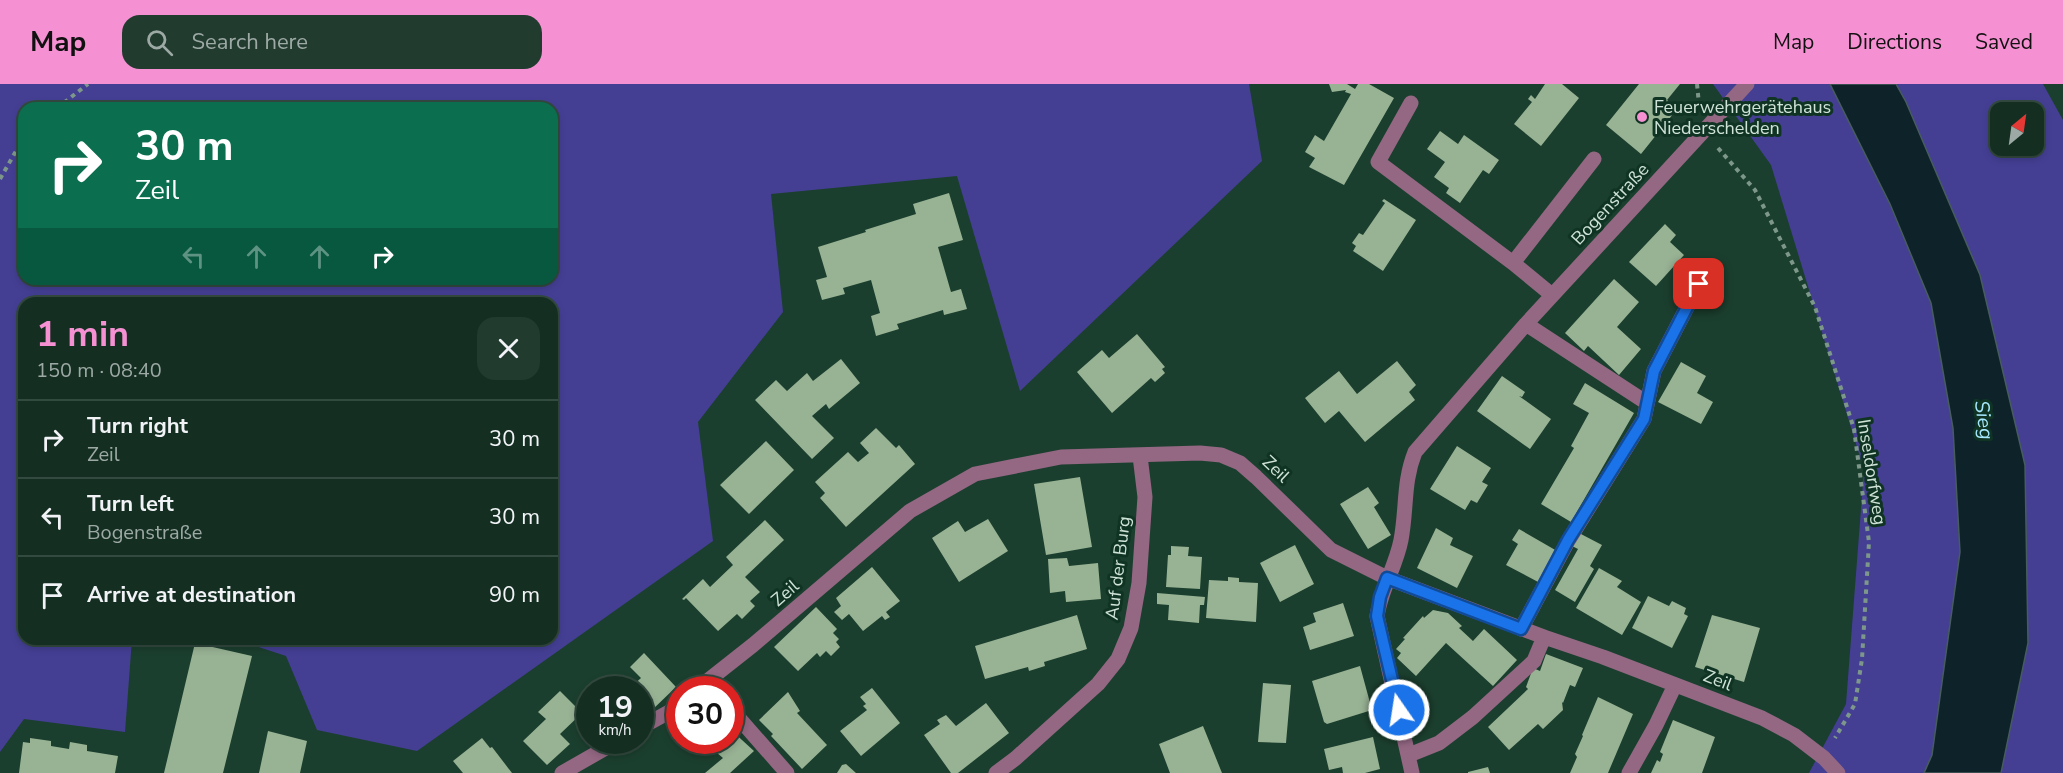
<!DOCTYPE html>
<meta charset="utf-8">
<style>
body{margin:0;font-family:"Nunito Sans",sans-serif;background:#213b2f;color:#f1f3f6;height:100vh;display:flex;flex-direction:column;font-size:22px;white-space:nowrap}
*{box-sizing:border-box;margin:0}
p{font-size:20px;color:#9da9a5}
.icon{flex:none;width:33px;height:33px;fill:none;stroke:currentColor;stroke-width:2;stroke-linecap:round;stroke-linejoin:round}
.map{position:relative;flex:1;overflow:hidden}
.side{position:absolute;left:18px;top:213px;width:540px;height:348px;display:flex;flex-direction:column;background:#142f22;border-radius:18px;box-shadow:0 3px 9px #0003,0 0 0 2px #334a40}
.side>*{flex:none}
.top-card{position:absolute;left:18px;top:18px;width:540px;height:183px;border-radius:18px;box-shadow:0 3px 9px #0003,0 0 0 2px #334a40;background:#0b6e4f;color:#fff;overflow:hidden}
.needle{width:39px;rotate:29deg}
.controls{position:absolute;left:1990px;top:18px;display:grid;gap:12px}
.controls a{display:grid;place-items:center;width:54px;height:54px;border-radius:12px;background:#142f22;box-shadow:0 3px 9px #0003,0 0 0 2px #334a40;font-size:30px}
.speed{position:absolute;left:576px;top:592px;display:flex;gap:12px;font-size:30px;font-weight:700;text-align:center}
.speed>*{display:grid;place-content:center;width:78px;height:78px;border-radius:50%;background:#142f22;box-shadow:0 3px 9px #0003,0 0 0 2px #334a40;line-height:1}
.speed small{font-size:15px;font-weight:400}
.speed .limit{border:9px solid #d22;background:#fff;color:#111}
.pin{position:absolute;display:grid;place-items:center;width:51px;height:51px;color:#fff;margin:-26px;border-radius:12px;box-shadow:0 3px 9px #0006}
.me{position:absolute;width:66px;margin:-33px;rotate:347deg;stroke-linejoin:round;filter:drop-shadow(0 0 4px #0008)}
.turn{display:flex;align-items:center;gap:21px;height:126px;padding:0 18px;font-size:27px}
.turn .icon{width:78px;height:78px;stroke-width:2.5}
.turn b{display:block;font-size:42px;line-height:51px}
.lanes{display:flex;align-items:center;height:57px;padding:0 18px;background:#0003;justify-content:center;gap:30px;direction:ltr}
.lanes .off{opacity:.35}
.round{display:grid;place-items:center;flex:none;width:63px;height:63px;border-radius:18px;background:#213b2f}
.head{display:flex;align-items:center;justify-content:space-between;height:102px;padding:0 18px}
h1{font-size:36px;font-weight:700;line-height:45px;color:#f591d2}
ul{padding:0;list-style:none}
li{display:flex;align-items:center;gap:18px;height:78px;padding:0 18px;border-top:2px solid #334a40}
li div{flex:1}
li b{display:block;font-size:22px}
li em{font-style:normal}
header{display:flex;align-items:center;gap:36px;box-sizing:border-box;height:84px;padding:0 30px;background:#f591d2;color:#111}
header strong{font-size:28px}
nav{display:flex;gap:33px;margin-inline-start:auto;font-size:21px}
.search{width:420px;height:54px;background:#213b2f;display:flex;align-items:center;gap:15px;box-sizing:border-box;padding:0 21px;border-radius:18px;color:#9da9a5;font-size:22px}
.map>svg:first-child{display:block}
.green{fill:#443f93;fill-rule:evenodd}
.water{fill:#0d2229;stroke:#475c5e;stroke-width:1.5}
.building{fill:#98b294}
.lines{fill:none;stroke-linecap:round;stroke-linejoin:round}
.path{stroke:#7d988a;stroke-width:4;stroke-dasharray:4.5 4.5;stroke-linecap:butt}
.minor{stroke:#946783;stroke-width:15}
.route-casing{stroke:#114b97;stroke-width:15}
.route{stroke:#1a73e8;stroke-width:10}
.poi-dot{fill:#f591d2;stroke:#103424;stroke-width:2}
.labels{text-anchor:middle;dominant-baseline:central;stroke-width:6;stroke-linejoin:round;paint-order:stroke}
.poi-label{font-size:18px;fill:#cfe3d8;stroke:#103424;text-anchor:start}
.street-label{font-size:18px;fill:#cfe3d8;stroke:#103424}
.water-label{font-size:20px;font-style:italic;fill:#a5e7fe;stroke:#103424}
</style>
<header>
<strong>Map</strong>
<div class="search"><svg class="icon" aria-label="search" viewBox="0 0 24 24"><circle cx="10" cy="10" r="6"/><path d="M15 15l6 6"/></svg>Search here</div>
<nav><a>Map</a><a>Directions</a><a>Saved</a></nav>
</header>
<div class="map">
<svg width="2063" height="689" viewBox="0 0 2063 689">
<rect width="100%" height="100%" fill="#1b3f2e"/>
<path class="green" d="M0,0H1249L1262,77L1020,307L957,92L771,110L783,228L698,338L713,457L417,667L317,646L286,572L234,555H552V219H24V555H132L125,648L24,635L0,668ZM24,24H552V195H24Z
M1713,0H1830L1890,121L1931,219L1953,344L1960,468L1932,671L1924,689H1809L1846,620L1864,386L1771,81Z
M1896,0H2043L2063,36V689H2001L2028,559ZM2001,28H2034V62H2001Z"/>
<path class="water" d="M1830,0H1896L1906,18L1980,191L2025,381L2028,559L2001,689H1924L1932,671L1960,468L1953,344L1931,219L1890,120Z"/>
<path class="building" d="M1329,0H1347L1355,5L1358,0H1369L1394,14L1344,101L1309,83L1315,74L1305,68L1315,51L1324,57L1351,10L1345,8L1346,6L1332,8Z
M1545,0H1562L1579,14L1541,62L1514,40L1532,18L1528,15L1531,11L1535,15Z
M1639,0H1680L1667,16L1677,25L1641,70L1606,41Z
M1440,47L1458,60L1464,51L1499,76L1489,90L1483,86L1460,119L1446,109L1449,104L1434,93L1445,78L1427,65Z
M949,109L963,156L938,163L951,208L961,205L967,225L944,231L943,226L897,240L899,245L876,252L871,232L880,229L871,196L843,204L845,210L822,216L816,196L827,193L818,163L866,148L865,146L916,130L913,120Z
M1384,115L1416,136L1383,187L1353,167L1356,162L1352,159L1359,149L1363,151L1385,119L1382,117Z
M1665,140L1676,151L1670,158L1684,171L1656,202L1629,178Z
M1614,195L1639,218L1617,243L1641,265L1619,291L1588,262L1584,267L1565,249Z
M1137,250L1165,283L1162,285L1165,289L1155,298L1151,294L1112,329L1077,288L1102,266L1109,274Z
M841,275L860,299L829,325L826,320L812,332L834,354L812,375L755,316L776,296L787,307L807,289L813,297Z
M1397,277L1416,301L1409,308L1415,316L1365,358L1339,327L1325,339L1305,314L1339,287L1357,310Z
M1681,278L1706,292L1697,309L1713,318L1701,340L1658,318Z
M1502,292L1525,308L1522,313L1519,312L1551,335L1530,365L1477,327Z
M1585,299L1634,329L1571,438L1541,420L1574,364L1571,362L1589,329L1573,320Z
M876,344L896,364L899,361L915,380L846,443L820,414L825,409L815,398L848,368L858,378L869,369L860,359Z
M766,357L794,386L749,430L720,401Z
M1457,362L1491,384L1482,398L1488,401L1477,419L1471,416L1465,426L1430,405Z
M1080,393L1092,463L1046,471L1034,400Z
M1368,403L1379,419L1374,423L1391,451L1368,465L1340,420Z
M988,435L1008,467L959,498L932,454L958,437L965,448Z
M765,436L784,456L745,493L760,508L750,517L755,522L742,535L737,530L718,547L686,514L684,516L682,515L703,495L710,503L733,481L726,473Z
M1436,444L1453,454L1450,461L1473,472L1457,504L1417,484Z
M1519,445L1557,467L1540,499L1506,481L1518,460L1512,456Z
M1579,449L1602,461L1590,482L1594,485L1575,518L1555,506L1578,465L1572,462Z
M1295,461L1314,500L1280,518L1260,479Z
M1171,462L1189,463L1188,472L1202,473L1200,505L1166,503L1168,471H1171Z
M1067,474L1069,482L1098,479L1101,515L1066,518L1065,507L1050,509L1048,475Z
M872,483L900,517L886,528L890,533L885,536L882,532L863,547L849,530L842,536L834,528L841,522L836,514Z
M1599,484L1622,497L1617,503L1641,518L1622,551L1576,524Z
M1228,493L1239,494V498L1258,499L1256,538L1206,534L1209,496L1228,497Z
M1157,509L1205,513L1204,521H1200L1199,539L1168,536L1169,521L1157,520Z
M1648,512L1669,522L1672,517L1686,524L1684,530L1688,532L1672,564L1632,544Z
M1343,519L1354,552L1310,566L1303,543L1316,538L1313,529Z
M816,523L837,545L833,549L839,555L836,558L840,563L831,572L826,567L820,573L817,569L798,587L774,563Z
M1433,526L1448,529L1462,542L1459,544L1473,557L1484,545L1517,576L1493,602L1446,559L1416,592L1397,574L1401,569L1396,565L1405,555L1403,554L1423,532L1424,534Z
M1077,531L1087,565L1044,578L1045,582L1029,587L1028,583L985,595L975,562Z
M1712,531L1760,544L1744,598L1695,583Z
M195,559L252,572L223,689H164Z
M644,569L676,603L651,627L640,616V606H632L630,604L641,594L630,583Z
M1546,570L1583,584L1575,603L1570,601L1563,619L1562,618L1563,626L1543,645L1538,640L1509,666L1488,643L1528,605L1526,603L1533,584L1540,587Z
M1360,582L1372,626L1327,640L1324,638L1312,597Z
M1263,599L1291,601L1286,659L1258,658Z
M872,604L900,639L861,672L840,647L867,626L863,622L866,620L860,613Z
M560,607L582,629L560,650L570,660L547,681L523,657L546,635L538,628Z
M788,608L800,627L797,629L827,661L802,685L771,652L773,650L759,636Z
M1598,613L1633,630L1608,689H1570L1577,673L1575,670L1583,652L1582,651Z
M986,619L1009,649L958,689H951L924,651L940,640L937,636L946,631L956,642Z
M1673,636L1715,653L1702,689H1651L1657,676L1660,678L1663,670L1660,668Z
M1203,642L1222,689H1170L1159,660Z
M730,645L754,667L730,689H705L723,674L703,657H730Z
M268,647L307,657L300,689H259Z
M1373,653L1380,685L1365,689H1343L1342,683L1329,686L1324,665Z
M30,654L51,657V662L69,665L70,658L87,661V667L118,672L115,689H19L23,658L30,659Z
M482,654L490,664L492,663L512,689H463L453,677Z
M846,680L856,689H837L842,681Z
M1488,683L1490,689H1468V688Z"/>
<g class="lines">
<path class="path" d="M1697,0L1699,20
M57,24L88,0
M1718,64L1755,106L1815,223L1854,345L1869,458L1862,575L1855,620L1835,654
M0,95L24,53"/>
<path class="minor" d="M1411,19L1378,78L1513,179
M1552,211L1513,179L1594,75
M1526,240L1647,319
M1521,545L1568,457L1644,335L1654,287L1699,200
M696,606L753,561L910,427L975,390L1061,373L1200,369L1221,371L1240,379L1256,393L1331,466L1387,494L1544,553L1603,573L1762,634L1794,651L1824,674L1838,689
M730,624L787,689
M640,644L669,628L680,619
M1409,671L1439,659L1473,633L1534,577L1544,553
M562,689L618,657
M996,689L1016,674L1098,600L1118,575L1131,544L1139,499L1145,413L1140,372
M1412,689L1377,532C1381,505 1396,482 1401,456C1407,424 1403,398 1415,368L1526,240L1747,0
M1629,689L1656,641L1675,601"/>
</g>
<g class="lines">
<g class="route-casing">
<path id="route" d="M1399,626L1377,532L1380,513L1387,494L1521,545L1568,456L1644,335L1654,287L1699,200"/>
</g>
<use href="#route" class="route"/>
</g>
<circle class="poi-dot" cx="1642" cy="33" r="6"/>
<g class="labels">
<g class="poi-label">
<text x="1654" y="23">Feuerwehrgerätehaus<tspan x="1654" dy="21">Niederschelden</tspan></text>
</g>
<g class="street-label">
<text transform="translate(1610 120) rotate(-47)">Bogenstraße</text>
<text transform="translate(1276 385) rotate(43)">Zeil</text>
<text transform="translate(1872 388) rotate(81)">Inseldorfweg</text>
<text transform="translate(1118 484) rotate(-83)">Auf der Burg</text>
<text transform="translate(785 509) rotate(-41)">Zeil</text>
<text transform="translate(1718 596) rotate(21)">Zeil</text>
</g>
<g class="water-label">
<text transform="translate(1984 336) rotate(82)">Sieg</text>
</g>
</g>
</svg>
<div class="controls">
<a><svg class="needle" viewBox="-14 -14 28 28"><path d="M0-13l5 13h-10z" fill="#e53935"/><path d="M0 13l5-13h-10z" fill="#9da9a5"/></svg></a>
</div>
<div class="speed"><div>19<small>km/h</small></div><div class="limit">30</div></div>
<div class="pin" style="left:1699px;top:200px;background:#d93025"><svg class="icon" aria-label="arrive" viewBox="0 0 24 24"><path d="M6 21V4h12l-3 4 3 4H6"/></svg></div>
<svg class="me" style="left:1399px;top:626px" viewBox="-20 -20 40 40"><circle r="17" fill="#1a73e8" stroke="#fff" stroke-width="3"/><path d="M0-11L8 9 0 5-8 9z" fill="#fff"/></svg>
<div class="top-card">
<div class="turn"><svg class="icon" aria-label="right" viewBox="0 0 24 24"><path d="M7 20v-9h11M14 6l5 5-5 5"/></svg><div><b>30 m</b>Zeil</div></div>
<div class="lanes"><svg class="icon off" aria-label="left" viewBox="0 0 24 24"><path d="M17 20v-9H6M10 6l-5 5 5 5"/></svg><svg class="icon off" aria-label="ahead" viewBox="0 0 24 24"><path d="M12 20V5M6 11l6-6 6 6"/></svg><svg class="icon off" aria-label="ahead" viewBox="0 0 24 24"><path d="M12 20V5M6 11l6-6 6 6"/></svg><svg class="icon" aria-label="right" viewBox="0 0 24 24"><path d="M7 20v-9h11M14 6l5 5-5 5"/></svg></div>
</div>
<section class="side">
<div class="head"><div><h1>1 min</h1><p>150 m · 08:40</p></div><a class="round"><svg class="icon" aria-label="close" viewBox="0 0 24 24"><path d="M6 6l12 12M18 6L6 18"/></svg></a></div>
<ul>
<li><svg class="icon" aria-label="right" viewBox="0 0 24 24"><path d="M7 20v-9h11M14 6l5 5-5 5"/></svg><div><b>Turn right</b><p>Zeil</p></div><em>30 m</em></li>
<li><svg class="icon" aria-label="left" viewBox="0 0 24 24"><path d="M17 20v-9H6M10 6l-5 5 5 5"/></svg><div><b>Turn left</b><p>Bogenstraße</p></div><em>30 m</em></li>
<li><svg class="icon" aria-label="arrive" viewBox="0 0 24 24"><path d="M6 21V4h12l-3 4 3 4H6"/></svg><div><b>Arrive at destination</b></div><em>90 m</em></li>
</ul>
</section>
</div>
